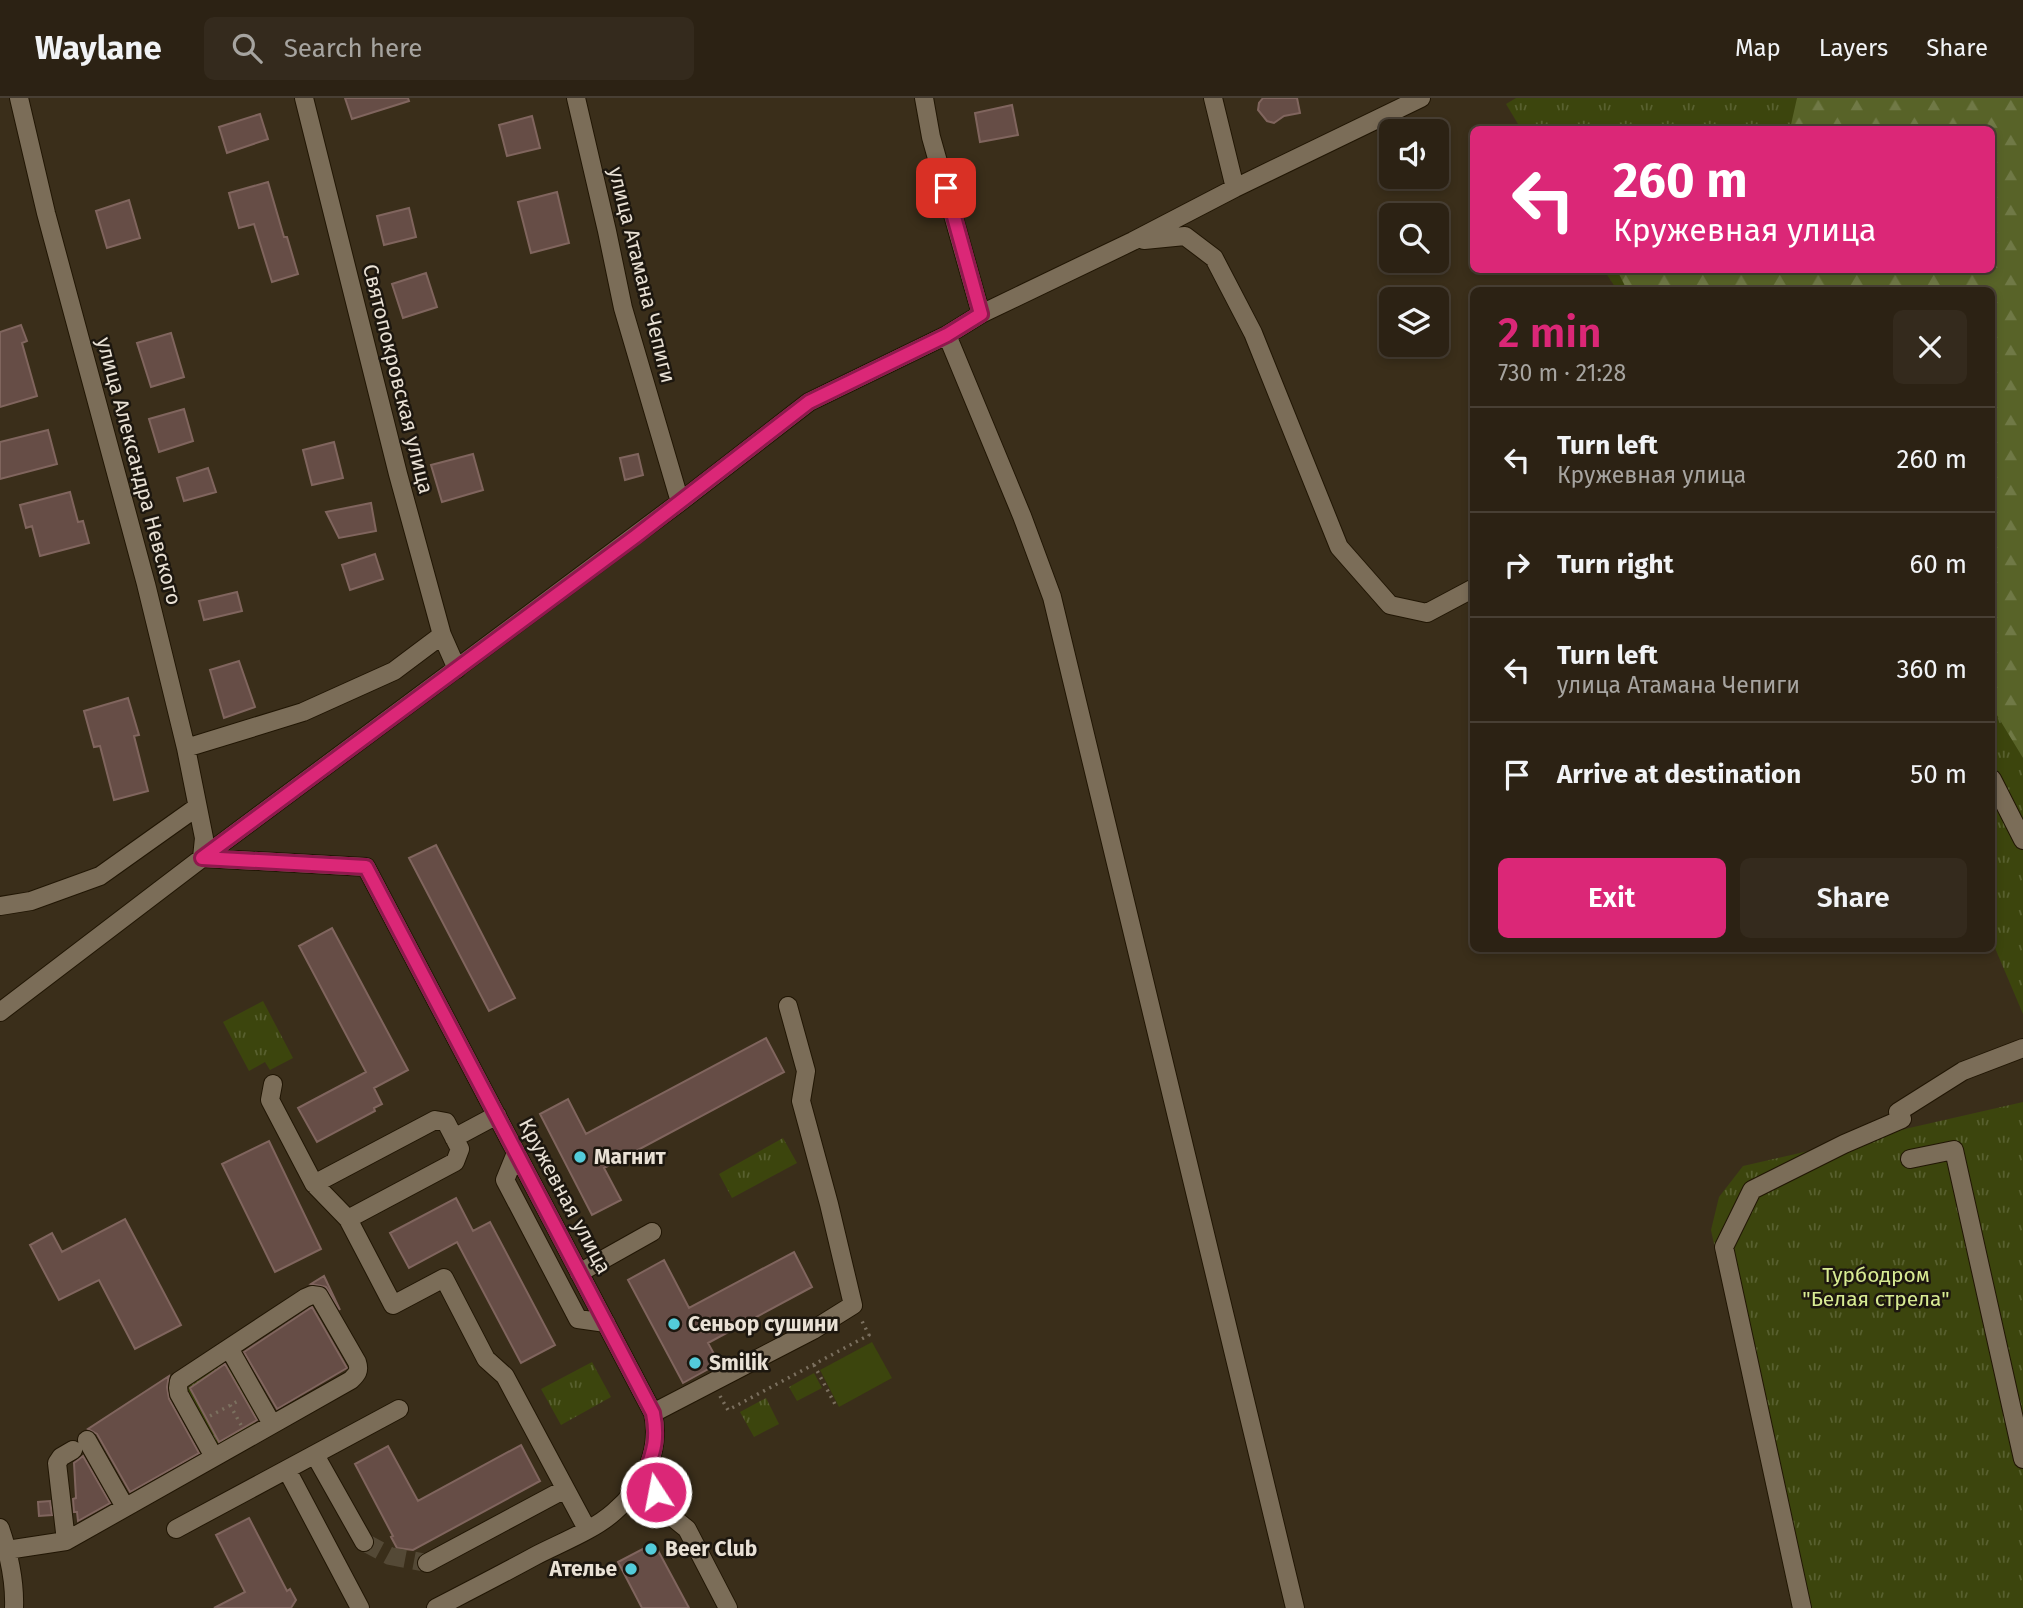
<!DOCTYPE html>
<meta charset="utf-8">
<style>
body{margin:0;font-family:"Fira Sans",sans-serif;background:#342a1d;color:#f1f3f6;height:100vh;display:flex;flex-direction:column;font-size:26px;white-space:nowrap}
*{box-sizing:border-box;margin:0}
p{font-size:23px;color:#a6a4a0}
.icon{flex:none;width:38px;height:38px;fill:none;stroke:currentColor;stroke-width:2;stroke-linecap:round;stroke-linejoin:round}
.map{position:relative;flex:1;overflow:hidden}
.drawer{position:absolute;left:1470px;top:189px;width:525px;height:665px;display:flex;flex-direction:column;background:#2c2214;border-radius:10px;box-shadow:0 4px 10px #0003,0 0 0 2px #483f34}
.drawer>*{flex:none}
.hud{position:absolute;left:1470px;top:28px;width:525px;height:147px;border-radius:10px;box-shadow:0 4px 10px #0003,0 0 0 2px #483f34;background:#db2777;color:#fff;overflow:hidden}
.controls{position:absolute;left:1379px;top:21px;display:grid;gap:14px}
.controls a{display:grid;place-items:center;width:70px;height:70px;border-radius:10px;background:#2c2214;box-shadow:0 4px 10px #0003,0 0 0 2px #483f34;font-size:35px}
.pin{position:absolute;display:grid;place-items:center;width:60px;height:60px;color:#fff;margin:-30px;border-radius:14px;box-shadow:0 4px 10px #0006}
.me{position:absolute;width:77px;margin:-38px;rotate:349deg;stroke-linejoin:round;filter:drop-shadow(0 0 5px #0008)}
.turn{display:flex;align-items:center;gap:24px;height:147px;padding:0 28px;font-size:32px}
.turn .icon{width:91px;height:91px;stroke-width:2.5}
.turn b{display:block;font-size:49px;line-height:60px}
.round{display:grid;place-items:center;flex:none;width:74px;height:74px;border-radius:10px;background:#342a1d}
.head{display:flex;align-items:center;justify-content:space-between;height:119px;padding:0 28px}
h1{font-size:42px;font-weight:600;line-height:52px;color:#db2777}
.cta{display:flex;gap:14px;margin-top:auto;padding:14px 28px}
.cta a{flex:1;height:80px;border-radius:10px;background:#db2777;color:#fff;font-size:28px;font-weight:600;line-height:80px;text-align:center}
.cta a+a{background:#342a1d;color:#f1f3f6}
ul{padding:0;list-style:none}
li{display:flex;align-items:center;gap:21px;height:105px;padding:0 28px;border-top:2px solid #483f34}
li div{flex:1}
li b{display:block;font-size:26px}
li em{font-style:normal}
header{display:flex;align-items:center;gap:42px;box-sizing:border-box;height:98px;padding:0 35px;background:#2c2214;border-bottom:2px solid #483f34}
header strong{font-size:33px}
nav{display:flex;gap:38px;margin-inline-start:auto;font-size:24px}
.search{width:490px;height:63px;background:#342a1d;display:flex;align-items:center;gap:18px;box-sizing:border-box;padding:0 24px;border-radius:10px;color:#a6a4a0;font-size:26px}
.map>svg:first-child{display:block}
.grass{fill:url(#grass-tufts)}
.forest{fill:url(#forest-firs)}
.pitch{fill:#3c450d}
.building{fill:#664d46;stroke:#80655e;stroke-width:2}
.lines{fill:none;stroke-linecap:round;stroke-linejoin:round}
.minor-tunnel{stroke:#544936;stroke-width:18;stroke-dasharray:18 9;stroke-linecap:butt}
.minor-casing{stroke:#211604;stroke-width:20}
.path{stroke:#7b705f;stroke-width:3.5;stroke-dasharray:2 5;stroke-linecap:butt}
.minor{stroke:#7b6d58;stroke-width:18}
.route-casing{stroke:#8e194d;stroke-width:18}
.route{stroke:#db2777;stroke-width:12}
.poi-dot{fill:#53cbda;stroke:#1d170f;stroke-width:2.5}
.labels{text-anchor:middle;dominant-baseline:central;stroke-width:5;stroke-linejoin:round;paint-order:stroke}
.street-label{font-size:21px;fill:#e9e1d5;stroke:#1d170f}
.poi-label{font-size:21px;font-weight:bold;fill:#e9e1d5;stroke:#1d170f;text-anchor:start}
.park-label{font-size:21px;fill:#d8eb93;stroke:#1d170f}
</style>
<header>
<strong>Waylane</strong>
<div class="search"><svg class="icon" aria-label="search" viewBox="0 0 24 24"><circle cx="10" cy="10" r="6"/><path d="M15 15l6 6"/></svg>Search here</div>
<nav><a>Map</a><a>Layers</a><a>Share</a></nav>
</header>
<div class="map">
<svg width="2023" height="1510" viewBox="0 0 2023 1510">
<defs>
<pattern id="grass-tufts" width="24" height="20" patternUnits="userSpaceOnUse" patternTransform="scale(1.75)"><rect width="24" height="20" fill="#3c450d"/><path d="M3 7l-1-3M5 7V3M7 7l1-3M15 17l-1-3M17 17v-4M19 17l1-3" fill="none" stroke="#58602f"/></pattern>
<pattern id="forest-firs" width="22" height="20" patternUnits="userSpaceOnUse" patternTransform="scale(1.75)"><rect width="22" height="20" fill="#586328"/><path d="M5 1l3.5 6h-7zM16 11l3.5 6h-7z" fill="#707946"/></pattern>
</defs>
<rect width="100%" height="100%" fill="#3a2e1a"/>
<path class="grass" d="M1516,0H2023V916L1992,843V192H1617L1604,172H1992V32L1521,31L1506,6Z
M263,903L293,960L270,972L265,964L249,973L223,924Z
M2023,1004V1510H1792L1711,1132L1719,1099L1743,1068Z
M783,1040L797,1065L732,1100L719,1076Z
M592,1264L611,1299L561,1327L541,1291Z
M223,1266L232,1272L257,1318C255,1332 231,1342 219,1346L214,1343L187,1292L193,1283Z
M814,1275L822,1290L797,1303L789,1289Z
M766,1300L779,1326L754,1339L740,1314Z"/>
<path class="forest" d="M1797,0H2023V660L1992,609V192H1627L1617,172H1992V32L1790,31Z"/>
<path class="pitch" d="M872,1244L892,1280L839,1309L820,1272Z"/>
<path class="building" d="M345,0H408L409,3L352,21Z
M1263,0H1297L1300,15L1284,18L1274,25L1267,23L1258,12L1259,5Z
M1012,7L1018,37L980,44L975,15Z
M260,16L268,41L227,55L219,29Z
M532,18L540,50L507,58L499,27Z
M268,84L284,139H287L298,176L272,184L254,126L239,130L229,95Z
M557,94L569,145L531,155L518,104Z
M129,102L140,140L107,150L96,113Z
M409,110L416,139L384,147L377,118Z
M426,175L437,209L403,220L392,186Z
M21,227L27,243L22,245L37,298L0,309V234Z
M171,235L184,279L151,289L137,245Z
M184,311L193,343L159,354L149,321Z
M48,332L57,366L0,381V344Z
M334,344L343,380L312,387L303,352Z
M473,356L483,392L442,404L431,367Z
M638,356L643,377L625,382L620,360Z
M208,370L216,394L184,403L177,380Z
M70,394L78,424L83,423L89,445L40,458L32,428L26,430L20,407Z
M371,405L376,433L339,440L326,414Z
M375,456L383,481L350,492L342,467Z
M237,494L242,513L204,522L199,503Z
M239,563L255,609L224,620L210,572Z
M128,600L139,637L134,638L148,693L114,702L100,648L94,649L84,613Z
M436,747L515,900L489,913L409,760Z
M332,830L408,972L374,990L382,1006L374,1010L375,1013L317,1044L298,1010L366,974L299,848Z
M766,940L784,974L604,1070L621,1102L592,1117L540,1016L568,1001L586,1036Z
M269,1043L321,1151L275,1174L222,1066Z
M456,1100L473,1133L490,1124L555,1247L521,1265L457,1144L409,1170L390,1135Z
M125,1121L181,1227L135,1251L99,1182L59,1202L30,1147L52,1135L62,1154Z
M794,1154L812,1189L708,1245L719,1265L683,1285L628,1182L664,1162L689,1210Z
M324,1178L340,1212L326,1189L311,1186Z
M312,1209L347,1270L277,1311L244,1254Z
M225,1266L257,1322L219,1344L190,1290Z
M169,1278L167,1289L169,1301L199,1355L130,1394L97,1336L88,1331Z
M521,1347L540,1383L413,1452L397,1450L391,1439L393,1438L355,1366L388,1348L418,1403Z
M83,1358L110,1405L78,1423L77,1414H74L73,1401L76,1400L74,1365Z
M50,1403L52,1417L39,1418L38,1404Z
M249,1420L287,1493L290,1491L296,1502L291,1510H214L245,1494L216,1437Z
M654,1445L689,1510H642L618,1464Z"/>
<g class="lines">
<path class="minor-tunnel" d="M364,1444L390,1458L427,1465"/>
<g class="minor-casing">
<path id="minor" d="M19,0L46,115L146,486L186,650L204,740L202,760L366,769L653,1315C661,1354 644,1388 614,1414C594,1432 560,1445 535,1458C502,1476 469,1493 436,1510
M304,0L398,376L442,537L457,571
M576,0L607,133L623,210L680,404
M924,0L931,39L981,216
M1213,0L1235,90
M1144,142L1185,138L1214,160L1253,235L1339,449L1390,507L1427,515L1474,490
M947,237L1022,418L1052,499L1295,1510
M186,650L303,614L394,573L442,537
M1992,681L2023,742
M0,808L31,803L100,778L197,709
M0,914L202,760L680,404L809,304L947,237L981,216L1133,143L1235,90L1421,0
M273,986L270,1002L314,1086L348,1121L393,1207L444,1180L486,1261L505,1278L587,1431
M454,1040L497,1017
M516,1055L505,1082L578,1221L606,1225
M1910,1061L1954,1052L2023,1361
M314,1086L435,1022L446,1024L460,1051L455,1064L348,1121
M579,1175L652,1134
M229,1250L272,1326
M653,1315L813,1232L853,1207L829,1106L801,1003L806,973L788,908
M87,1342L125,1409
M315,1357L364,1444
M287,1372L360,1510
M646,1375L666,1414L687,1431L728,1510
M0,1430C9,1456 15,1483 14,1510
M176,1431L399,1311
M66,1443L57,1365L61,1359L73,1352
M7,1452L66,1443L351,1282C357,1276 360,1273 357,1264L319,1198L312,1197L305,1200L179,1283L178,1290L179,1296L214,1359
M427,1465L565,1391
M1802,1510L1724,1149L1752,1092L1844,1046L1902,1021L1898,1014L1963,973L2023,950"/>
</g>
<path class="path" d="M814,1267L837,1310
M720,1298L728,1312L869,1237L861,1221
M230,1307L241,1327
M210,1318L240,1302"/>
<use href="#minor" class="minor"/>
</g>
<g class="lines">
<g class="route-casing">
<path id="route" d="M656,1394L646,1375C654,1352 658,1340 653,1315L366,769L202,760L636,438L809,304L947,237L981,216L946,90"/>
</g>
<use href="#route" class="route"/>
</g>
<g class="poi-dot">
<circle cx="580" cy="1059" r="7"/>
<circle cx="674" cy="1226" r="7"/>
<circle cx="695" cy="1265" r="7"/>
<circle cx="651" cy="1451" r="7"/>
<circle cx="631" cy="1471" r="7"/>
</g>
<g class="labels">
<g class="street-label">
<text transform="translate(642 177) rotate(76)">улица Атамана Чепиги</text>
<text transform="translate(398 281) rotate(76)">Святопокровская улица</text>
<text transform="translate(139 373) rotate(75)">улица Александра Невского</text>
<text transform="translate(565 1098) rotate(62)">Кружевная улица</text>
</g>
<g class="poi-label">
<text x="594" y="1059">Магнит</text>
<text x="688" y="1226">Сеньор сушини</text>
<text x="709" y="1265">Smilik</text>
<text x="665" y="1451">Beer Club</text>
<text x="617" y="1471" text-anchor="end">Ателье</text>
</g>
<g class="park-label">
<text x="1876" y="1177">Турбодром<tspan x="1876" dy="24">"Белая стрела"</tspan></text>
</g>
</g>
</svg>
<div class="controls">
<a><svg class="icon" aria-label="sound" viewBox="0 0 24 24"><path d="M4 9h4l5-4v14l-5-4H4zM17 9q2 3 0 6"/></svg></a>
<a><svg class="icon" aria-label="search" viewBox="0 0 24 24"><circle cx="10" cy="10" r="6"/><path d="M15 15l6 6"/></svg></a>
<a><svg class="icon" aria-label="layers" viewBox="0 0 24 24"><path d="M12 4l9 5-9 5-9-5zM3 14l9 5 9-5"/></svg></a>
</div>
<div class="pin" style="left:946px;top:90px;background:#d93025"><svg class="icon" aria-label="arrive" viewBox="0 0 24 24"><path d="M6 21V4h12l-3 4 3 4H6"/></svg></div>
<svg class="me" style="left:656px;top:1394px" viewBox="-20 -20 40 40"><circle r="17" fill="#db2777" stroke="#fff" stroke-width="3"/><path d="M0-11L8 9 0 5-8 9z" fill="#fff"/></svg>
<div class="hud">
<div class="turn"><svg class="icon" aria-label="left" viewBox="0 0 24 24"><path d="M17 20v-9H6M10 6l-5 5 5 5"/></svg><div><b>260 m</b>Кружевная улица</div></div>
</div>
<section class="drawer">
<div class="head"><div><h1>2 min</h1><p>730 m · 21:28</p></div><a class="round"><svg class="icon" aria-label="close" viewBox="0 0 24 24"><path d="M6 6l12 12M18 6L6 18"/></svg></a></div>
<ul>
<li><svg class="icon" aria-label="left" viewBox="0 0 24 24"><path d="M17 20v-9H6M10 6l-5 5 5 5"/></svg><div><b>Turn left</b><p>Кружевная улица</p></div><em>260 m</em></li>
<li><svg class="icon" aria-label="right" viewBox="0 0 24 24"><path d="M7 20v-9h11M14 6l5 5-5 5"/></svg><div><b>Turn right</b></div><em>60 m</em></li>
<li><svg class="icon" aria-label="left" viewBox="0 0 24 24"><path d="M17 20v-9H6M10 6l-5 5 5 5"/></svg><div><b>Turn left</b><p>улица Атамана Чепиги</p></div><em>360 m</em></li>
<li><svg class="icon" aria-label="arrive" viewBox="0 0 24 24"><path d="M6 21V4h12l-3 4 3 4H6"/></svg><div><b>Arrive at destination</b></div><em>50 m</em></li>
</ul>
<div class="cta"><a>Exit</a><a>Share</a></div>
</section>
</div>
